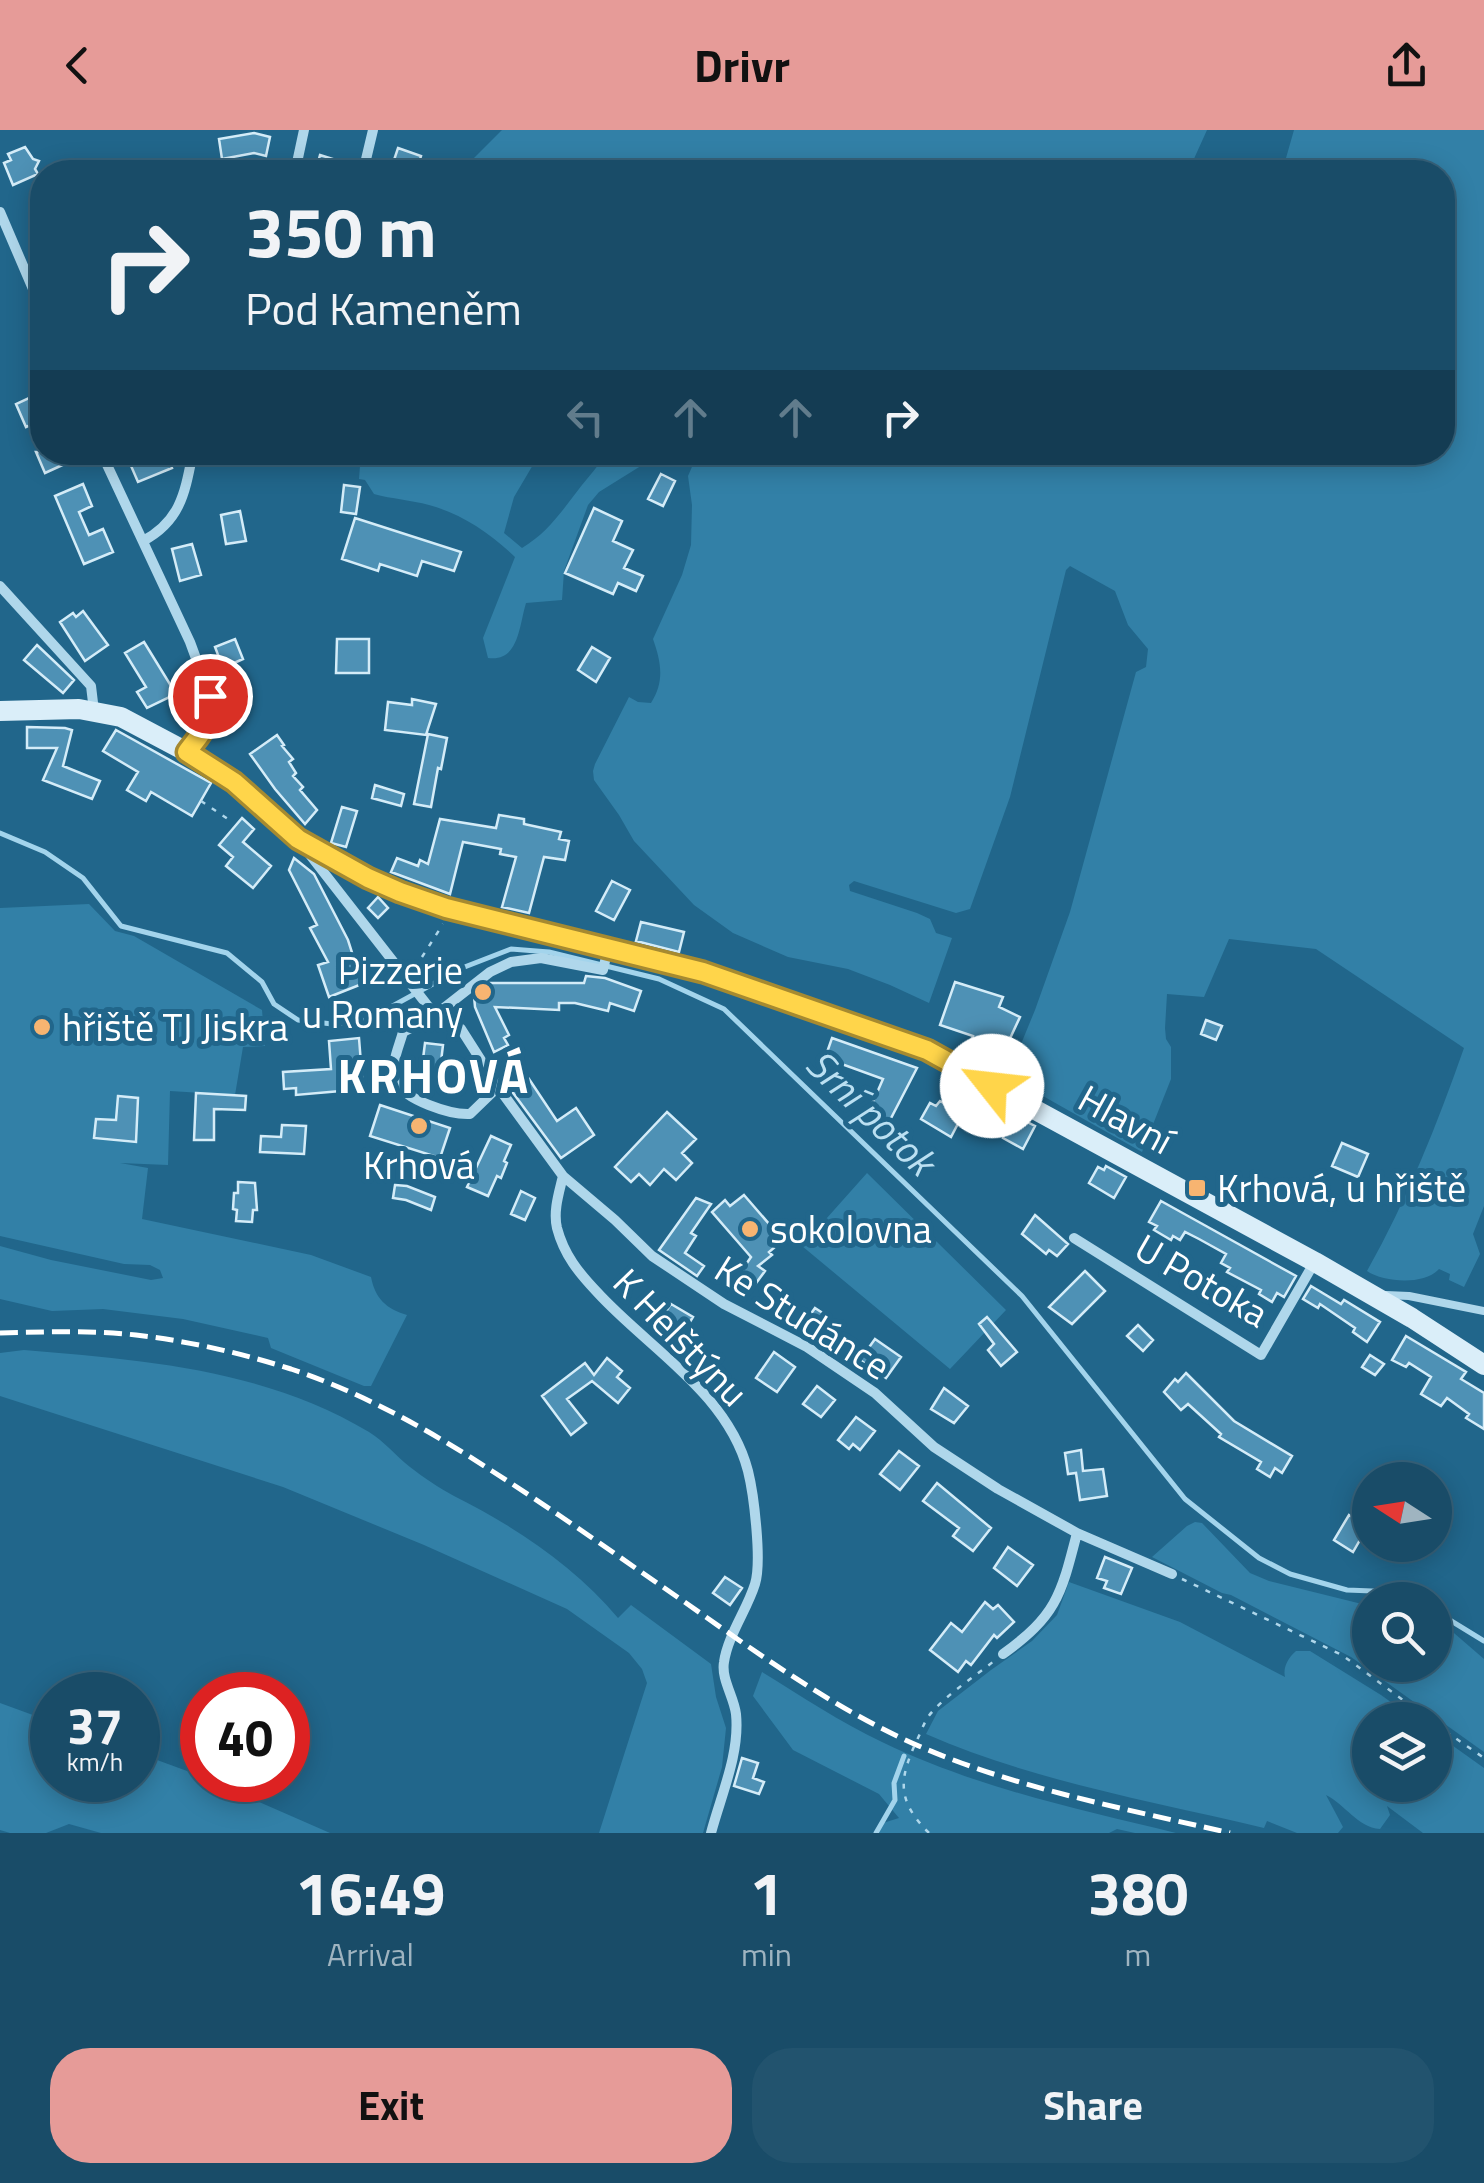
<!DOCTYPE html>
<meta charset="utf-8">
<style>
body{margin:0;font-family:"Titillium Web",sans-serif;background:#22536e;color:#f1f3f6;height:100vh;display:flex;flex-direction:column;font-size:38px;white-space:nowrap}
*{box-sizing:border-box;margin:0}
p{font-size:32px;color:#9fb4c0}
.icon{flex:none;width:55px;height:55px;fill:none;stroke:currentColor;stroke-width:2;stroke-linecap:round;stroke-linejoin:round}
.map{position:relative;height:1703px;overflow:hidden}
.details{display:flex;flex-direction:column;background:#194c68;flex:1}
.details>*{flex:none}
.banner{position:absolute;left:30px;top:30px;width:1425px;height:305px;border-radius:40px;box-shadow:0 5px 25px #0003,0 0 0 2px #37637c;background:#194c68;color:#f1f3f6;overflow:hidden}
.needle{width:65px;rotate:282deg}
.fabs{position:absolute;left:1352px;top:1332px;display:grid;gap:20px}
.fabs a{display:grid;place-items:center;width:100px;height:100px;border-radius:50%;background:#194c68;box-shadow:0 5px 25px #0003,0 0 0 2px #37637c;font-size:50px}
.speed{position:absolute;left:30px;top:1542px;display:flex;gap:20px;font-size:50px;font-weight:700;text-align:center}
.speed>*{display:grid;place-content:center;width:130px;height:130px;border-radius:50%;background:#194c68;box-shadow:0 5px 25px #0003,0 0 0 2px #37637c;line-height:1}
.speed small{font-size:25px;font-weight:400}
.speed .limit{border:15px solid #d22;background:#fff;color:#111}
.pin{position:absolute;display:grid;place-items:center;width:85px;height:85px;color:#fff;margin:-42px;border:5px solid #fff;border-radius:50%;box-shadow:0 2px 10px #0007}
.me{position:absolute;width:110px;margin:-55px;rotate:299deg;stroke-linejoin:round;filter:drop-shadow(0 0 8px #0008)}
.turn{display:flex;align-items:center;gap:35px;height:210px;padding:0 50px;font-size:45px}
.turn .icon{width:130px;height:130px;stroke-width:2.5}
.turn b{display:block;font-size:70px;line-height:85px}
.lanes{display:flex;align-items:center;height:95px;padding:0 50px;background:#0003;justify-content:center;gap:50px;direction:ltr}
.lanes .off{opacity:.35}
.eta{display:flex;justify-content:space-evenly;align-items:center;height:170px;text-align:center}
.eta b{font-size:60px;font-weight:700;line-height:70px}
.action{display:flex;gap:20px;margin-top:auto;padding:20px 50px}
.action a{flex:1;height:115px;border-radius:40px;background:#e69b98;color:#111;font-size:40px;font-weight:700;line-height:115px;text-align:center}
.action a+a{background:#22536e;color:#f1f3f6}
header{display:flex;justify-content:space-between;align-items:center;height:130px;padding:0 50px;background:#e69b98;color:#111;font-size:45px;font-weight:700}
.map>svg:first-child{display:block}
.green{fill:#3280a7}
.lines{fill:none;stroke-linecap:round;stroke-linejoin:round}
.stream{stroke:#a3d4ec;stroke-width:5}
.building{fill:#4e91b5;stroke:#d4ecf8;stroke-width:2.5}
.path{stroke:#afd7eb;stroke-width:2.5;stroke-dasharray:5 8;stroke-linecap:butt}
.lane{stroke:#afd7eb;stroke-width:8}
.street{stroke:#afd7eb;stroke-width:10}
.secondary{stroke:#daeef9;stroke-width:20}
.rail{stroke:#fff;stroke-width:5;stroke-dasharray:18 8;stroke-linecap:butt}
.route-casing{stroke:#a68a30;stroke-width:25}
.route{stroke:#ffd54a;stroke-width:18}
.poi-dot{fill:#f7b471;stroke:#21668b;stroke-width:4}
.labels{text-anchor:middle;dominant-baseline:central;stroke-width:10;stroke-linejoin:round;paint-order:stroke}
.poi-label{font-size:38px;fill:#fff;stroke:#21668b;text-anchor:start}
.street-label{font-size:38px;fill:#fff;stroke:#21668b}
.water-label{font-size:40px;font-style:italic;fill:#bbe0f2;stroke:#21668b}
.district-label{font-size:48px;font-weight:bold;letter-spacing:2.5px;fill:#fff;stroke:#21668b}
</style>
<header><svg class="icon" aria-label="back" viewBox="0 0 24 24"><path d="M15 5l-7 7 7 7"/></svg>Drivr<svg class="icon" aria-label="share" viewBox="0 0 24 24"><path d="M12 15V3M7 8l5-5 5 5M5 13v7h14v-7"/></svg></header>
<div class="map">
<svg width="1484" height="1703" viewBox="0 0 1484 1703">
<rect width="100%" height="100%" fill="#21668b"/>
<path class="green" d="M502,0H1207L1188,42H460Z
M1294,0H1484V1076L1473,1104L1480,1124L1464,1157L1449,1150L1450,1144L1439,1139C1425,1155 1385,1153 1367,1141C1407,1070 1437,995 1464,918L1316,819L1229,809L1204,867L1167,864L1165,898L1166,909L1171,917V949L1142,1022L1013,949L1010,941L1035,880L1070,782L1136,542L1146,537L1148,519L1128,495L1115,461L1070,436L1066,440L1010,667L970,779L956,783L854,751L849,755L850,761L917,783L930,789L936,803L952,808L929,873L890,855L848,839L788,827L733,803L694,775L634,711L619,685L594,650L593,641L595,634L629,567L638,572L651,573C665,551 661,532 653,509L682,445L691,415L692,375L688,346L698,323L1442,322V42H1282Z
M361,323H540L514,367L504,403L522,418C549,402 564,378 582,355C591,344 599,335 606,323H656L652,329L599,362L588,375L564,441L562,470L526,473C519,496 519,532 488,528L483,508L515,427C490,403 462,384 429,375C411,370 392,369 374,364L365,350L359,349Z
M89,774L115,801L134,806L262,880L265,916L243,917L235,965L170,961L168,1035L120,1033L148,1038L142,1089L311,1125L371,1147C375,1168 386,1179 407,1185L371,1256H364L271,1218L268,1208L183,1189L103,1179L52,1181L0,1169V1116L51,1130L151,1150L163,1148L160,1140L150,1135L124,1134L0,1106V778Z
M867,1043L1006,1180L950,1239L802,1116Z
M24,1220C142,1230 265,1239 369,1302C384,1311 396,1326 410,1337C423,1347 439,1358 454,1366C514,1396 575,1436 618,1488L631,1475L711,1534L716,1567L726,1598L722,1637L703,1703H599L647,1553L642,1539L629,1523L567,1479L424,1415L283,1357L0,1266V1223Z
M1195,1392L1202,1393L1250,1443L1269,1451L1370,1476V1535H1435V1493L1447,1497L1484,1529V1622L1351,1527L1231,1465L1222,1463L1152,1427L1187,1396Z
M1069,1452L1180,1492L1285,1547C1283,1538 1287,1529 1296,1521H1310L1381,1565L1416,1590H1370V1655H1435V1603L1484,1638V1703H1423L1387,1676L1390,1685L1380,1699C1357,1697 1346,1675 1326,1665L1343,1697L1338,1703H1297L1267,1691L1264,1698C1151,1671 1033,1651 926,1604L938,1581L991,1540L1032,1511L1057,1485Z
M762,1542C801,1566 840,1592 882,1612C975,1657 1076,1679 1176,1703H1135L1117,1699L1109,1703H878L883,1693L899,1688L879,1664L793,1620L753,1566Z
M0,1573L52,1592V1650H138V1623L198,1645L202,1647V1650H209L330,1703H101L69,1694L46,1703H10L0,1700Z"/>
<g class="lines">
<path class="stream" d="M0,703L45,722L83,748L121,796L227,823L262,852L274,874L298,890L332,894L367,890L462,838L511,819L549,822L659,849L724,879L1022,1166L1185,1369L1259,1428L1290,1444L1347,1460L1397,1462L1414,1470
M1435,1481L1484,1511
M876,1703L895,1670L894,1653L904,1626"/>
</g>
<path class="building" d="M254,3L270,7L266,26L254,23L222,29L219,9Z
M25,17L33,29L39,31L35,39L38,44L13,55L4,33L11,30L8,24Z
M398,18L421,26L416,42H390Z
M320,25L333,29L329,42L316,40Z
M42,262V290L26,297L16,274Z
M36,322H91L45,343Z
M125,322H166L172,338L138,352Z
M661,344L675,351L663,376L648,369Z
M83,354L92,376L79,382L89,405L103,399L113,422L84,434L55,366Z
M344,355L360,357L356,384L341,382Z
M594,378L622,391L613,411L633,420L624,438L643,446L636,461L618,453L613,464L565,443Z
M240,381L246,411L226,414L221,385Z
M355,388L461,422L454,441L422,431L417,446L380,434L378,441L342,429Z
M192,414L201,445L180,451L172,419Z
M83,481L108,515L85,531L60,492L73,483L76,487Z
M235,509L243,529L223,538L215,517Z
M337,509H369V543H336Z
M144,512L176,564L147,578L137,562L146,557L125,523Z
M37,515L74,550L63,563L24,530Z
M592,517L610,528L596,552L578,540Z
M412,569L436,574L426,605L385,600L388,572L412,575Z
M27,597L65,598L72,600L63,636L100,651L92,669L43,650L57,618H27Z
M116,600L211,653L192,686L151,662L146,671L127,660L138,642L103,621Z
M428,604L447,608L441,639L438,638L431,677L414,674Z
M277,605L284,615L282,616L293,629L289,632L296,643L293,646L303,657L300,660L317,680L305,694L275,659L250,624Z
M375,655L404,664L401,676L372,668Z
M342,677L357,681L346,717L331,713Z
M499,685L524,689V694L561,702L559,709L569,711L565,730L544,727L529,783L502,777L516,727L500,724L501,719L463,712L450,764L391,742L397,728L418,736L420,730L428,734L440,689L496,698Z
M242,688L254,699L243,712L271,736L253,758L226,736L233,727L219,715Z
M294,728L314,744L348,810L362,854L329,867L318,835L328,832L310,798L317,795L289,740Z
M612,751L630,760L614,790L596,781Z
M378,767L388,778L378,788L368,778Z
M641,792L684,802L679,822L636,811Z
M586,846L605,848L641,861L634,881L610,873L608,881L575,873H559V880L495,877L509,905L504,908L508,915L494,922L475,877L474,866L490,853H584Z
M955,852L1003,867L999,877L1020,887L999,932L968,917L973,906L940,895Z
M1206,890L1222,896L1216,910L1201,904Z
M359,908L363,959L296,965V958L284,959L283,942L331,939L329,911Z
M832,908L917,938L889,992L869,981L883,949L825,928Z
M425,913L443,915L440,940L422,937Z
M529,949L557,991L576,978L594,1005L561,1028L511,960Z
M196,963L246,966L245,980L214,979V1010H194Z
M118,966L138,968L136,1012L94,1008L96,989L116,990Z
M940,971L963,984L951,1007L921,989L930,973L936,976Z
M380,975L450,998L440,1028L370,1006Z
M667,982L696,1009L682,1023L692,1033L676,1050L664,1039L650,1055L639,1044L631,1052L615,1037Z
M1009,983L1035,996L1023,1019L1003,1008L1006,1001L1001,998Z
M282,995L306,996L304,1024L260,1022L261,1006L281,1007Z
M491,1006L511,1015L504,1031L507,1033L501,1048L497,1046L488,1066L467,1057Z
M1342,1013L1368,1024L1358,1047L1332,1036Z
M1106,1036L1126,1047L1114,1068L1089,1053L1098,1037L1104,1040Z
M238,1052L255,1053L257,1080H253L252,1092L236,1091L237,1080L233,1079L234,1063H238Z
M395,1055L407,1056L435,1067L431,1080L406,1070L393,1068Z
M521,1061L535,1068L525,1090L511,1084Z
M744,1065L783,1110L769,1122L772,1125L758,1136L765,1141L745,1168L730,1158L751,1127L712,1082L725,1070L730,1076Z
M696,1068L711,1074L691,1103L696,1106L685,1123L704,1136L697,1146L659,1120Z
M1161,1071L1296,1146L1284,1167L1277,1163L1272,1172L1259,1164L1261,1160L1227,1142L1230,1138L1221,1133L1226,1124L1199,1109L1185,1102L1180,1110L1173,1106L1171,1110L1154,1100L1157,1096L1149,1092Z
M1035,1085L1068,1114L1057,1126L1049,1120L1046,1124L1022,1104Z
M1085,1141L1105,1161L1072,1194L1049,1177Z
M1311,1156L1341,1174L1344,1170L1380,1192L1367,1212L1353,1202L1355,1198L1320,1174L1318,1178L1303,1169Z
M671,1174L693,1187L679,1210L647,1192L655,1179L664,1184Z
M815,1178L829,1187L819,1201L805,1192Z
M987,1187L1017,1222L1001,1236L988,1220L994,1214L979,1194Z
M1138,1195L1153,1210L1143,1221L1127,1206Z
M1406,1206L1466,1242L1461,1249L1484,1263V1299L1466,1288L1469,1284L1447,1268L1441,1276L1421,1264L1431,1247L1409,1233L1406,1237L1392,1230Z
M875,1209L901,1227L886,1248L860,1230Z
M774,1222L795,1237L777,1262L756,1248Z
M1370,1225L1384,1234L1375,1245L1362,1237Z
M607,1228L622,1241L617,1247L630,1258L618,1273L592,1251L567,1269L586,1293L571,1305L542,1266L585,1233L594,1245Z
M1186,1243L1234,1291L1292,1326L1282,1343L1275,1338L1270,1347L1257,1339L1261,1332L1219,1307L1221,1304L1188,1274L1181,1280L1164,1262L1175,1249L1178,1252Z
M817,1256L835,1270L821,1287L803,1274Z
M944,1258L968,1276L954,1293L931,1279Z
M856,1287L875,1301L860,1320L853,1314L849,1319L838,1310Z
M1081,1320L1083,1341L1103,1339L1107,1366L1080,1370L1076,1343L1068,1344L1065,1323Z
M899,1321L919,1336L900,1360L880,1344Z
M937,1353L991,1398L973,1421L953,1406L959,1398L923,1371Z
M1349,1385L1368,1396L1353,1422L1334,1410Z
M1008,1417L1033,1435L1017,1456L994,1438Z
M1105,1427L1132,1438L1121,1464L1104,1458L1107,1451L1097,1448Z
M725,1447L742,1458L730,1475L713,1463Z
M985,1472L993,1479L998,1475L1014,1492L997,1508L994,1505L971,1535L966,1531L958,1542L930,1520L951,1493L962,1502Z
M742,1628L758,1633L753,1648L764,1652L759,1664L734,1656Z"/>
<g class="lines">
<path class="path" d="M201,671L228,689
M415,838L443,794
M1182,1449L1342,1525L1430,1590
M1435,1594L1484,1628
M929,1703C896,1670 899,1649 917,1610C922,1600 925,1589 932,1582C950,1562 974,1547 994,1531"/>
<path class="lane" d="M1386,1165L1409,1166L1484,1181"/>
<path class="street" d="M295,42L304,0
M363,42L373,0
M0,82L42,180
M101,322L190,512L212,572L210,590L187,622
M143,411C181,391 185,362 193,322
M0,456L91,556L94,581
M307,721L435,885L447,888L461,899L498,957L563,1046L615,1090L652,1126L724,1174L807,1217L875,1263L934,1317L998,1359L1077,1403L1172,1444
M498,957L470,984C451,985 404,970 396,951C389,937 399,917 403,902L435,885L490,842L511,832L541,828L603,840L608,818
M563,1046C559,1063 553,1081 557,1098C564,1125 579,1143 597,1162C648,1218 728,1263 748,1341C754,1365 762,1432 755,1454C747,1480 728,1505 724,1532C721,1549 734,1567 736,1584C740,1624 721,1665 711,1703
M1074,1108L1261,1225L1314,1133
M1003,1524C1057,1485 1061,1465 1077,1403"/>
<path class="secondary" d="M0,581L79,579L121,587L187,622L228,647L298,709L317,721L400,762L447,777L703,842L927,921L1315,1132L1412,1188L1484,1235"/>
<path class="rail" d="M0,1203C45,1202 91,1200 136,1205C188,1211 241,1223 291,1239C363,1263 429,1300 492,1341C558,1383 622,1429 686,1473C750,1518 814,1564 883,1599C990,1654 1114,1676 1230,1703"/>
</g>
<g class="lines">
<g class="route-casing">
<path id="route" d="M210,566C216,590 200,604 187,622L234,652L298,709L368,748L400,762L446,778L703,842L927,920L992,956"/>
</g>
<use href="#route" class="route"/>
</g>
<g class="poi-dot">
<circle cx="483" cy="862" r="10"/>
<circle cx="42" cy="897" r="10"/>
<circle cx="419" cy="996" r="10"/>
<rect x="1187" y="1048" width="20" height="20" rx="5"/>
<circle cx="750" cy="1099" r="10"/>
</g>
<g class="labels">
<g class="poi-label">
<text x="463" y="840" text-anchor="end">Pizzerie<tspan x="463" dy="44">u Romany</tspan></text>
<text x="62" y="897">hřiště TJ Jiskra</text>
<text x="419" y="1035" text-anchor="middle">Krhová</text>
<text x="1217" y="1058">Krhová, u hřiště</text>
<text x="770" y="1099">sokolovna</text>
</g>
<g class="street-label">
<text transform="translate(1126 989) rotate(29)">Hlavní</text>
<text transform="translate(1202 1150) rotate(30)">U Potoka</text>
<text transform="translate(803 1187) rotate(32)">Ke Studánce</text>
<text transform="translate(681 1207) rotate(46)">K Helštýnu</text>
</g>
<g class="water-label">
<text transform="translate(871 982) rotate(44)">Srní potok</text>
</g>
<g class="district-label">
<text x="434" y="945">KRHOVÁ</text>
</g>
</g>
</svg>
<div class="fabs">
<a><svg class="needle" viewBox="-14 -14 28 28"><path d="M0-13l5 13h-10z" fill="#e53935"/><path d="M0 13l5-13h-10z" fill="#9fb4c0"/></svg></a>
<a><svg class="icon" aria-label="search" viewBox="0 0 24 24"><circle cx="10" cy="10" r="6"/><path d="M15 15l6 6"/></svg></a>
<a><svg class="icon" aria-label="layers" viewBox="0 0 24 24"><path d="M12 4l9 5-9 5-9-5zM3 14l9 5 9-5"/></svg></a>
</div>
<div class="speed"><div>37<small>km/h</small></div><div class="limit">40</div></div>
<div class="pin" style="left:210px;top:566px;background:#d93025"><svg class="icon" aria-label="arrive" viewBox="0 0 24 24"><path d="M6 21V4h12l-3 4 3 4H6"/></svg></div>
<svg class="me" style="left:992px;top:956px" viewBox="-20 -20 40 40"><circle r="19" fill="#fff"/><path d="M0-13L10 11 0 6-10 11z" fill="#ffd54a"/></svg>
<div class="banner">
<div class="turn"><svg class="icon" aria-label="right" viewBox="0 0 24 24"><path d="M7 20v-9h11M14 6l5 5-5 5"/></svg><div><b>350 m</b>Pod Kameněm</div></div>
<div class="lanes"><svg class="icon off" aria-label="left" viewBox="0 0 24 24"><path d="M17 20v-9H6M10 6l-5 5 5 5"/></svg><svg class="icon off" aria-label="ahead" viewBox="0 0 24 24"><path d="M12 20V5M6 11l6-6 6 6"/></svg><svg class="icon off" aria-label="ahead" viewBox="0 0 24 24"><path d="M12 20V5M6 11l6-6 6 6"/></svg><svg class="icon" aria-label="right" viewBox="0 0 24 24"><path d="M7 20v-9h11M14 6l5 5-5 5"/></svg></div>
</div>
</div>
<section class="details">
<div class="eta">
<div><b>16:49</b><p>Arrival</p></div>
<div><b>1</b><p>min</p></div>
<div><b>380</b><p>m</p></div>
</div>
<div class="action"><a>Exit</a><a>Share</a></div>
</section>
